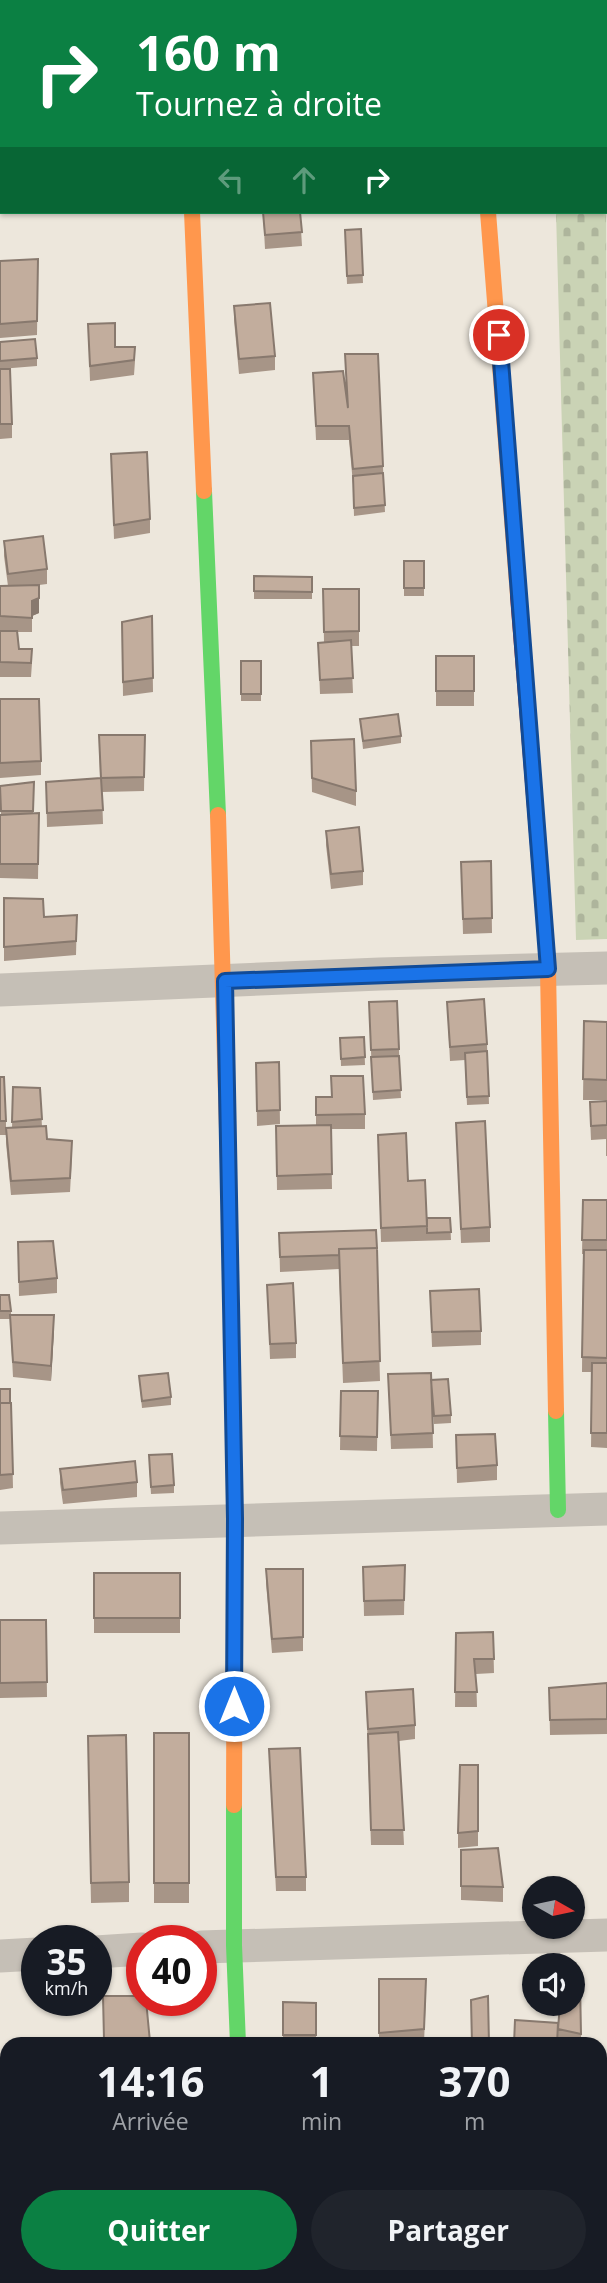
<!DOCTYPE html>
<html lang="fr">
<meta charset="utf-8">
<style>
body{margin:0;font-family:"Open Sans",sans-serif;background:#20242c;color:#f1f3f6;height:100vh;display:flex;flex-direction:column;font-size:26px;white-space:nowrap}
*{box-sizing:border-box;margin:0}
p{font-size:23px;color:#9ea1a6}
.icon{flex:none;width:38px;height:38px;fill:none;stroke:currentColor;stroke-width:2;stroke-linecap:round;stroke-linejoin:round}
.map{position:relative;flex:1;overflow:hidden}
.details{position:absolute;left:0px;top:2037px;width:607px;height:247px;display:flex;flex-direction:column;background:#171b24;border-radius:21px 21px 0 0;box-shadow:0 2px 5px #0004}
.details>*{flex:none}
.banner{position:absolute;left:0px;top:0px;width:607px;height:214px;box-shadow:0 2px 5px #0004;background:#0b8043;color:#fff;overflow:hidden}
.needle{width:46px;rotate:99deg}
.tools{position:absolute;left:522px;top:1876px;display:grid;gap:14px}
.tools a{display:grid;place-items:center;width:63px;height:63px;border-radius:50%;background:#171b24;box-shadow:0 2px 5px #0004;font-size:35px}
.speed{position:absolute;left:21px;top:1925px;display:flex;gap:14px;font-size:35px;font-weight:700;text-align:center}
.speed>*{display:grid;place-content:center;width:91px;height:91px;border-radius:50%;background:#171b24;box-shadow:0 2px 5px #0004;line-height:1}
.speed small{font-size:18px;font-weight:400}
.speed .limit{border:10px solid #d22;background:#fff;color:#111}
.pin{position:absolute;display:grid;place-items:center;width:60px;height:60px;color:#fff;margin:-30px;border:4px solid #fff;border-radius:50%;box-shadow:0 2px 7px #0007}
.me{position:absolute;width:77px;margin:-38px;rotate:0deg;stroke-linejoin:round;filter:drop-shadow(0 0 5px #0008)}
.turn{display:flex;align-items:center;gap:24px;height:147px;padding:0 21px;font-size:32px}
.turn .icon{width:91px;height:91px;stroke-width:2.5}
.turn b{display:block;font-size:49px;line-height:60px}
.lanes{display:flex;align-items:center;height:66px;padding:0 21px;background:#0003;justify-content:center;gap:35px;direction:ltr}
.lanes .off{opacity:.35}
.eta{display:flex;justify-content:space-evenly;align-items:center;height:119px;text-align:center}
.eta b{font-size:42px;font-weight:700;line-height:49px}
.button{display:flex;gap:14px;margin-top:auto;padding:14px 21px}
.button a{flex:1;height:80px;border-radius:42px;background:#0b8043;color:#fff;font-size:28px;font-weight:700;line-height:80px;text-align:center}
.button a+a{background:#20242c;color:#f1f3f6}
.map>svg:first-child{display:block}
.cemetery{fill:url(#cemetery-stones)}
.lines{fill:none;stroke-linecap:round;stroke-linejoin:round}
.street{stroke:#c5bfb6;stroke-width:33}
.fast{stroke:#63d668;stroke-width:16}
.slow{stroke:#ff974d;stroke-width:16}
.jam{stroke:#b3261e;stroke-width:16}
.wall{fill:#a79587}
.shaded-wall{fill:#88796e}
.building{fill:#c2ad9d;stroke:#88796e;stroke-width:2}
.route-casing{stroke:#114b97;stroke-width:18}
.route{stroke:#1a73e8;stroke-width:12}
</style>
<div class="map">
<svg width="607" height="2283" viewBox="0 0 607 2283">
<defs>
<pattern id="cemetery-stones" width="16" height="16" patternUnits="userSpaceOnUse" patternTransform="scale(1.75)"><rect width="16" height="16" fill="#cad3b5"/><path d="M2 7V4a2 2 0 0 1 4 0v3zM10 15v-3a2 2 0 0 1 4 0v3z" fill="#aeb59c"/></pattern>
</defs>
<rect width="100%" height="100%" fill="#ede7dc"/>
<path class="cemetery" d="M606,109L607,939L576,940L556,212H606Z"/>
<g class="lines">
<path class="street" d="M0,154H2
M0,990L380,974L607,968
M0,1528L607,1509
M201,1947L607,1935
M96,1952L142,1949
M0,1956L37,1954
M250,2277V2283"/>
<path class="fast" d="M204,491L218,815
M229,1198L235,1520
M556,1411L558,1510
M234,1805V1945L238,2044"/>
<path class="slow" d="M192,212L204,491
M488,212L518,596
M218,815L229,1198
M543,908L548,969L556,1411
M234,1805L235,1520
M560,2283L566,2277"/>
<path class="jam" d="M518,596L543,908
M600,2242L607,2235"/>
</g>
<path class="wall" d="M0,0L2,2V64H1Z
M0,72H2V114H0Z
M263,212H300L302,246L265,249Z
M361,229L363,283L347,284L345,230Z
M38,259L37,335L0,338V261Z
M234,306L275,356V370L239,374L234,320Z
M88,324L115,347L135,361L134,375L90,381Z
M0,342L37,358V366L0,369Z
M345,354H378L385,512L354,516L353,484L349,440H316L313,373L347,401Z
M0,369L12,424V438L0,439Z
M111,454L150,519V533L114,539Z
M4,541L47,569V584L39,585V613L32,616V632H18L19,649L32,663L31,677H0V586H8L4,556Z
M404,561H424V596H404Z
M254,576L312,577V599H254Z
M323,589H359V646H351L353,693L320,694L318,643L324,642Z
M152,616L153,692L123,696L122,622Z
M436,656H474V706H436Z
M241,661H261V701H241Z
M0,699L41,761V775L0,778Z
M360,719L401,736V743L363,749Z
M99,735H145L144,791L102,792L103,824L47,827L46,782L100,778Z
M311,741L356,791V806L312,792Z
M34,782L33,813H39L38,879L0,878V816L1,815L0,800Z
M326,831L363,871V885L331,889L326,845Z
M491,861L492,933L463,934L461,862Z
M4,898L44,917L77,915L76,955L4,961Z
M397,1001L401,1098L373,1100L369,1002Z
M447,1002L487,1044L489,1104L467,1105L465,1060L450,1061Z
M584,1021L607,1022V1100H583Z
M364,1037L365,1065L341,1066L340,1038Z
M279,1062L280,1124L257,1126L256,1063Z
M331,1076L365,1114V1129H331L332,1189L277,1190L276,1126L316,1125V1097H332Z
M0,1077L6,1121V1135H0Z
M13,1087L40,1088L42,1127L47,1139L72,1155L70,1192L11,1195L6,1143V1128H12Z
M607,1101V1156H606V1139L591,1140L590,1117V1102Z
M456,1123L490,1227V1242L461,1243Z
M378,1149L408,1181L427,1218H450L451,1240L381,1242Z
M583,1200H607V1448L591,1447L592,1372H582L583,1254H582Z
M376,1230L380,1381L343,1383L339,1269L280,1272L279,1233Z
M18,1242L57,1278V1293L19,1296Z
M267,1285L296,1343V1358L270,1359Z
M430,1291L481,1331V1345L432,1347Z
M0,1295L11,1311V1315L54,1329L51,1381L13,1377L10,1319H0Z
M388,1374L431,1380L451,1415V1423L434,1424L432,1400L433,1448L391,1449Z
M139,1376L171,1397V1405L142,1408Z
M0,1389L10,1403H11L13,1488L0,1490Z
M341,1391H378L377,1451L340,1450Z
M456,1435L497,1465V1480L457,1483Z
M149,1463L174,1485V1493L151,1494Z
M60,1469L137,1482V1497L63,1504L60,1483Z
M405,1565L404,1615L364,1616L363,1567Z
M266,1569H303V1651L272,1653L266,1583Z
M94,1573H180V1633H94Z
M0,1620H46L47,1697L0,1698Z
M493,1632L494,1673L476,1674L477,1707H455L456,1633Z
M607,1683V1734L550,1735L549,1688Z
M366,1692L415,1725V1739L399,1741L404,1845H371Z
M154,1733H189V1903H154Z
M269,1749L306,1877V1891H276Z
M88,1756L129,1882V1902L91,1903Z
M478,1765V1846L458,1848V1833Z
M461,1850L503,1887V1902L461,1900Z
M379,1979L426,1994L424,2043L379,2044Z
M103,1996L150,2042V2044H104Z
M283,2002L316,2003V2044H283Z
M515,2020L581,2034V2042L558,2037V2044H514Z"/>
<path class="shaded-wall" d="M39,598V613L32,616V601Z
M54,1315V1329L51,1381V1366Z"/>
<path class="building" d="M0,0H95V2H2V49H1Z
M0,72H2V99H0Z
M263,212H300L302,232L265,235Z
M361,229L363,275L347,276L345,230Z
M38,259L37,321L0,324V261Z
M270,303L275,356L239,359L234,306Z
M115,323V347H135L134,360L90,366L88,324Z
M35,339L37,358L0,361V342Z
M345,354H378L383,466L353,469L349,426H316L313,373L343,371L348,408Z
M0,369H10L12,424H0Z
M147,452L150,519L114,525L111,454Z
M383,473L385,505L354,508L353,476Z
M43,536L47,569L8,574L4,541Z
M404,561H424V588H404Z
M254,576L312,577V592L254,591Z
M39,585V598L32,601V618L0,616V586Z
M323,589H359V631L324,632Z
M152,616L153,678L123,682L122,622Z
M0,631H17L19,649H32L31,663L0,662Z
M351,640L353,678L320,680L318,643Z
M436,656H474V691H436Z
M241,661H261V694H241Z
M0,699H39L41,761L0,763Z
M398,714L401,736L363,741L360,719Z
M99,735H145L144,777L101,778L103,810L47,813L46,782L101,778Z
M354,739L356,791L312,778L311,741Z
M34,782L33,811H1L0,786Z
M39,813L38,864H0V815Z
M359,827L363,871L331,874L326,831Z
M491,861L492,918L463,919L461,862Z
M4,898L43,899L44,917L77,915L76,941L4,947Z
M484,999L487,1044L450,1047L447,1002Z
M397,1001L399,1049L371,1050L369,1002Z
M584,1021L607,1022V1080L583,1079Z
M364,1037L365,1057L341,1059L340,1038Z
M487,1051L489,1096L467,1097L465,1053Z
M399,1056L401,1090L373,1092L371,1057Z
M279,1062L280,1110L257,1111L256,1063Z
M331,1076H363L365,1114L316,1115V1097H332Z
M0,1077H4L6,1121H0Z
M13,1087L40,1088L42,1119L12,1122Z
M607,1101V1125L591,1126L590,1102Z
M485,1121L490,1227L461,1229L456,1123Z
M331,1125L332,1174L277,1176L276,1126Z
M46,1126L47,1139L72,1141L70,1178L11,1181L6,1128Z
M406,1133L408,1181L425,1180L427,1226L381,1228L378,1135Z
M583,1200H607V1240H582Z
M427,1218H450L451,1232L427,1233Z
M376,1230L377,1248L339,1249V1255L280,1257L279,1233Z
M53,1241L57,1278L19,1282L18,1242Z
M377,1248L380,1361L343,1363L339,1249Z
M584,1250H607V1358L582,1357Z
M293,1283L296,1343L270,1344L267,1285Z
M479,1289L481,1331L432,1332L430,1291Z
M0,1295H9L11,1311H0Z
M10,1315H54L51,1366L13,1362Z
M592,1363H607V1433H591Z
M168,1373L171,1397L142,1401L139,1376Z
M431,1373L433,1433L391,1435L388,1374Z
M448,1379L451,1415L434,1416L431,1380Z
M0,1389H10V1403H0Z
M341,1391H378L377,1437L340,1436Z
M0,1403H11L13,1474L0,1475Z
M495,1434L497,1465L457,1468L456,1435Z
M172,1454L174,1485L151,1487L149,1455Z
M135,1461L137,1482L63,1490L60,1469Z
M405,1565L404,1600L364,1601L363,1567Z
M266,1569H303V1637L272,1639Z
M94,1573H180V1618H94Z
M0,1620H46L47,1682L0,1683Z
M493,1632L494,1659H474L477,1692H455L456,1633Z
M607,1683V1719L550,1720L549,1688Z
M413,1689L415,1725L368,1729L366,1692Z
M398,1732L404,1830H371L368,1734Z
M154,1733H189V1883H154Z
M126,1735L129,1882L91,1883L88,1736Z
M300,1748L306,1877H276L269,1749Z
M460,1765H478V1831L458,1833Z
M498,1848L503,1887L461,1886V1850Z
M379,1979H426L424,2029L379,2033Z
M572,1982L580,1983L581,2034L558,2029L560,2004H572Z
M103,1996H142V2000H146L150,2042L104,2039Z
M488,1996L489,2044H472L471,2000Z
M283,2002L316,2003V2035H283Z
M515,2020L558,2023L557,2044H514Z
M40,2277L41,2283H20L21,2278Z
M108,2277H150L149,2283H108Z
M313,2277H379V2283H313Z"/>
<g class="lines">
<g class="route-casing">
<path id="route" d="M234,1706L235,1519L225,981L548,969L499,335"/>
</g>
<use href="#route" class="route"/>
</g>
</svg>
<div class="tools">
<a><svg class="needle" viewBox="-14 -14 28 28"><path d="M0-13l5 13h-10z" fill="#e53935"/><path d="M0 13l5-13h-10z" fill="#9ea1a6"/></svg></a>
<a><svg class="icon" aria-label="sound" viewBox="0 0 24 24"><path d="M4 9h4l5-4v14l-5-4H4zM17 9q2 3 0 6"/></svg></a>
</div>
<div class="speed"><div>35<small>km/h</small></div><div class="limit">40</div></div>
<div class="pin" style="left:499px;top:335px;background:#d93025"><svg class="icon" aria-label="arrive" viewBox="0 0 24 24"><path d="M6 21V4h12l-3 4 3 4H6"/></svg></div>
<svg class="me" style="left:234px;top:1706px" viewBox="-20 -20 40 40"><circle r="17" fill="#1a73e8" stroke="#fff" stroke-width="3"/><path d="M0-11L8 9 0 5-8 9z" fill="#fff"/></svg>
<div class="banner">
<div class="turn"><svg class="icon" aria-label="right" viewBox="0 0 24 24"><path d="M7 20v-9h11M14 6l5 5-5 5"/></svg><div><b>160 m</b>Tournez à droite</div></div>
<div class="lanes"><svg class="icon off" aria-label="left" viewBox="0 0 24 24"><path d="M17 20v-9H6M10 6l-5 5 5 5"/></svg><svg class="icon off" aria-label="ahead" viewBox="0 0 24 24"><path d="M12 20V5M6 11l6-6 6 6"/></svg><svg class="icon" aria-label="right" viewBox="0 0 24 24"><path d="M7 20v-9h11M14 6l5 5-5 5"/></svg></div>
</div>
<section class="details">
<div class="eta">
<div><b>14:16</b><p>Arrivée</p></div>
<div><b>1</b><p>min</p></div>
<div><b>370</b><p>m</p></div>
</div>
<div class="button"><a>Quitter</a><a>Partager</a></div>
</section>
</div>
